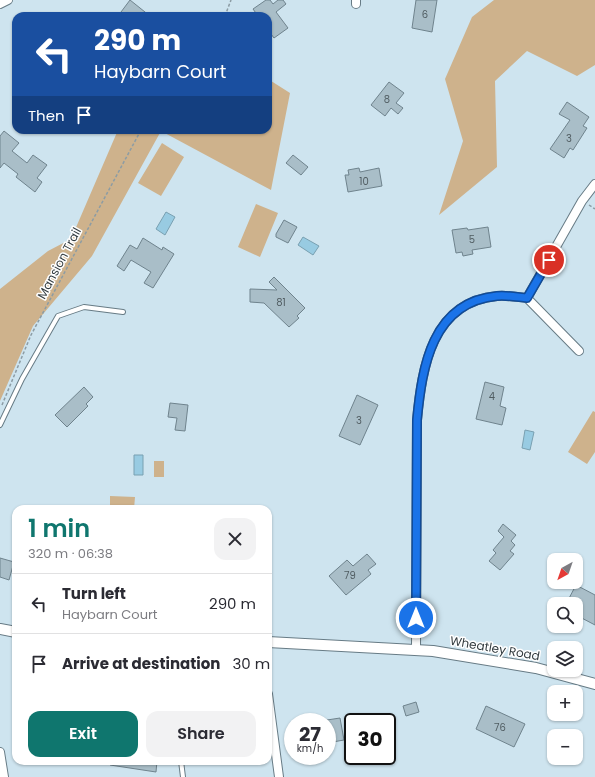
<!DOCTYPE html>
<meta charset="utf-8">
<style>
body{margin:0;font-family:Poppins,sans-serif;background:#f2f2f3;color:#2b2b33;height:100vh;display:flex;flex-direction:column;font-size:15px;white-space:nowrap}
*{box-sizing:border-box;margin:0}
p{font-size:13px;color:#7c7c81}
.icon{flex:none;width:22px;height:22px;fill:none;stroke:currentColor;stroke-width:2;stroke-linecap:round;stroke-linejoin:round}
.map{position:relative;flex:1;overflow:hidden}
.drawer{position:absolute;left:12px;top:505px;width:260px;height:260px;display:flex;flex-direction:column;background:#fff;border-radius:12px;box-shadow:0 1px 3px #0004}
.drawer>*{flex:none}
.banner{position:absolute;left:12px;top:12px;width:260px;height:122px;border-radius:12px;box-shadow:0 1px 3px #0004;background:#1a4fa0;color:#fff;overflow:hidden}
.needle{width:26px;rotate:220deg}
.controls{position:absolute;left:547px;top:553px;display:grid;gap:8px}
.controls a{display:grid;place-items:center;width:36px;height:36px;border-radius:8px;background:#fff;box-shadow:0 1px 3px #0004;font-size:20px}
.speed{position:absolute;left:284px;top:713px;display:flex;gap:8px;font-size:20px;font-weight:700;text-align:center}
.speed>*{display:grid;place-content:center;width:52px;height:52px;border-radius:50%;background:#fff;box-shadow:0 1px 3px #0004;line-height:1}
.speed small{font-size:10px;font-weight:400}
.speed .limit{border:2px solid #111;border-radius:6px;background:#fff;color:#111}
.pin{position:absolute;display:grid;place-items:center;width:34px;height:34px;color:#fff;margin:-17px;border:2px solid #fff;border-radius:50%;box-shadow:0 1px 4px #0007}
.me{position:absolute;width:44px;margin:-22px;rotate:0deg;stroke-linejoin:round;filter:drop-shadow(0 0 3px #0008)}
.turn{display:flex;align-items:center;gap:14px;height:84px;padding:0 16px;font-size:18px}
.turn .icon{width:52px;height:52px;stroke-width:2.5}
.turn b{display:block;font-size:28px;line-height:34px}
.then{display:flex;align-items:center;height:38px;padding:0 16px;background:#0003;gap:8px;font-size:15px}
.round{display:grid;place-items:center;flex:none;width:42px;height:42px;border-radius:12px;background:#f2f2f3}
.headline{display:flex;align-items:center;justify-content:space-between;height:68px;padding:0 16px}
h1{font-size:24px;font-weight:600;line-height:30px;color:#0f766e}
.cta{display:flex;gap:8px;margin-top:auto;padding:8px 16px}
.cta a{flex:1;height:46px;border-radius:12px;background:#0f766e;color:#fff;font-size:16px;font-weight:600;line-height:46px;text-align:center}
.cta a+a{background:#f2f2f3;color:#2b2b33}
ul{padding:0;list-style:none}
li{display:flex;align-items:center;gap:12px;height:60px;padding:0 16px;border-top:1px solid #e1e1e2}
li div{flex:1}
li b{display:block;font-size:15px}
li em{font-style:normal}
.map>svg:first-child{display:block}
.green{fill:#ceb28c}
.water{fill:#98cbe2;stroke:#79a0b1}
.building{fill:#a9bec8;stroke:#6f838d}
.lines{fill:none;stroke-linecap:round;stroke-linejoin:round}
.service-casing{stroke:#677b85;stroke-width:6}
.minor-casing{stroke:#677b85;stroke-width:10}
.tertiary-casing{stroke:#677b85;stroke-width:12}
.path{stroke:#8c9ca4;stroke-width:1.5;stroke-dasharray:3 2;stroke-linecap:butt}
.service{stroke:#fff;stroke-width:4}
.minor{stroke:#fff;stroke-width:8}
.tertiary{stroke:#fff;stroke-width:10}
.route-casing{stroke:#114b97;stroke-width:10}
.route{stroke:#1a73e8;stroke-width:7}
.labels{text-anchor:middle;dominant-baseline:central;stroke-width:3;stroke-linejoin:round;paint-order:stroke}
.number-label{font-size:10px;fill:#505c61}
.street-label{font-size:12px;fill:#323b3f;stroke:#fff}
</style>
<div class="map">
<svg width="595" height="777" viewBox="0 0 595 777">
<rect width="100%" height="100%" fill="#cee4ef"/>
<path class="green" d="M494,0H595V65L577,76L527,51L495,81L497,167L439,215L463,141L445,79L472,17Z
M268,79L290,93L271,190L161,131L92,256L33,326L0,401V289L48,251L71,239L118,130H268Z
M162,143L184,157L161,196L138,183Z
M256,204L278,213L260,257L238,247Z
M593,411L595,412V452L587,464L568,452Z
M154,461H164V477H154Z
M110,496L135,497L134,509H110Z"/>
<path class="water" d="M166,212L175,217L165,235L156,229Z
M303,237L319,246L313,255L298,245Z
M525,430L534,432L530,450L522,448Z
M134,455H143V475H134Z"/>
<path class="building" d="M130,0L150,16H118Z
M266,0H270L273,4L278,0H283L286,4L276,12L288,28L274,38L268,30V16H258L253,9Z
M416,0H437L432,32L412,28Z
M389,82L404,93L396,103L403,108L398,114L391,108L385,116L371,105Z
M567,102L589,117L583,126L587,128L573,150L570,148L564,158L550,149L570,120L559,114Z
M4,131L19,143L12,151L27,163L33,155L47,165L37,178L42,182L35,192L16,177L18,174L4,163L0,168V136Z
M293,155L308,167L301,175L286,163Z
M359,168L360,172L379,168L382,186L348,192L345,175H349L348,170Z
M284,220L297,227L288,243L276,237V234Z
M488,227L491,247L472,250L473,254L463,256L462,252L456,253L452,230L467,228L468,230Z
M143,238L162,250L163,247L174,254L153,288L144,283L151,272L131,260L124,271L117,266L130,245L137,249Z
M274,277L305,308L297,316L299,318L289,327L264,303L250,302V289L277,290L269,282Z
M485,382L504,387L500,406L506,408L502,425L476,419Z
M84,387L93,397L86,404L88,406L67,427L55,415Z
M357,395L378,405L360,445L339,436Z
M170,403L188,405L185,431L175,430L177,418L168,417Z
M503,524L516,535L511,541L515,545L510,551L514,554L500,570L489,561L496,553L493,550L504,537L498,531Z
M367,554L376,564L368,570L371,574L346,595L329,576L347,560L353,566Z
M0,558L14,562L9,580L0,577Z
M576,585L595,595V625L576,615V604H566Z
M416,702L419,712L406,716L403,706Z
M486,706L525,724L514,747L476,729Z
M340,718L344,740L327,743V720Z
M111,761H157L156,772L110,765Z"/>
<g class="lines">
<g class="service-casing">
<path id="service" d="M0,425L22,379L58,316L84,307L123,312
M181,761L183,777"/>
</g>
<g class="minor-casing">
<path id="minor" d="M356,0V4
M0,4L8,0
M527,298L582,201L595,184
M527,298L579,351
M416,650L417,420C422,367 432,302 497,296C507,295 517,297 527,298
M268,694L279,777
M0,752L4,777"/>
</g>
<g class="tertiary-casing">
<path id="tertiary" d="M0,629L16,632
M268,642L433,651L536,668L595,684"/>
</g>
<path class="path" d="M225,16L231,0
M589,205L595,209
M2,405L31,335L141,130"/>
<use href="#service" class="service"/>
<use href="#minor" class="minor"/>
<use href="#tertiary" class="tertiary"/>
</g>
<g class="lines">
<g class="route-casing">
<path id="route" d="M416,618L417,420C422,367 432,302 497,296C507,295 517,297 527,298L549,260"/>
</g>
<use href="#route" class="route"/>
</g>
<g class="labels">
<g class="number-label">
<text x="425" y="14">6</text>
<text x="387" y="99">8</text>
<text x="569" y="138">3</text>
<text x="364" y="181">10</text>
<text x="472" y="239">5</text>
<text x="281" y="302">81</text>
<text x="492" y="396">4</text>
<text x="359" y="420">3</text>
<text x="350" y="575">79</text>
<text x="500" y="727">76</text>
</g>
<g class="street-label">
<text transform="translate(59 263) rotate(-62)">Mansion Trail</text>
<text transform="translate(495 648) rotate(10)">Wheatley Road</text>
</g>
</g>
</svg>
<div class="controls">
<a><svg class="needle" viewBox="-14 -14 28 28"><path d="M0-13l5 13h-10z" fill="#e53935"/><path d="M0 13l5-13h-10z" fill="#7c7c81"/></svg></a>
<a><svg class="icon" aria-label="search" viewBox="0 0 24 24"><circle cx="10" cy="10" r="6"/><path d="M15 15l6 6"/></svg></a>
<a><svg class="icon" aria-label="layers" viewBox="0 0 24 24"><path d="M12 4l9 5-9 5-9-5zM3 14l9 5 9-5"/></svg></a>
<a>+</a>
<a>−</a>
</div>
<div class="speed"><div>27<small>km/h</small></div><div class="limit">30</div></div>
<div class="pin" style="left:549px;top:260px;background:#d93025"><svg class="icon" aria-label="arrive" viewBox="0 0 24 24"><path d="M6 21V4h12l-3 4 3 4H6"/></svg></div>
<svg class="me" style="left:416px;top:618px" viewBox="-20 -20 40 40"><circle r="17" fill="#1a73e8" stroke="#fff" stroke-width="3"/><path d="M0-11L8 9 0 5-8 9z" fill="#fff"/></svg>
<div class="banner">
<div class="turn"><svg class="icon" aria-label="left" viewBox="0 0 24 24"><path d="M17 20v-9H6M10 6l-5 5 5 5"/></svg><div><b>290 m</b>Haybarn Court</div></div>
<div class="then">Then<svg class="icon" aria-label="arrive" viewBox="0 0 24 24"><path d="M6 21V4h12l-3 4 3 4H6"/></svg></div>
</div>
<section class="drawer">
<div class="headline"><div><h1>1 min</h1><p>320 m · 06:38</p></div><a class="round"><svg class="icon" aria-label="close" viewBox="0 0 24 24"><path d="M6 6l12 12M18 6L6 18"/></svg></a></div>
<ul>
<li><svg class="icon" aria-label="left" viewBox="0 0 24 24"><path d="M17 20v-9H6M10 6l-5 5 5 5"/></svg><div><b>Turn left</b><p>Haybarn Court</p></div><em>290 m</em></li>
<li><svg class="icon" aria-label="arrive" viewBox="0 0 24 24"><path d="M6 21V4h12l-3 4 3 4H6"/></svg><div><b>Arrive at destination</b></div><em>30 m</em></li>
</ul>
<div class="cta"><a>Exit</a><a>Share</a></div>
</section>
</div>
